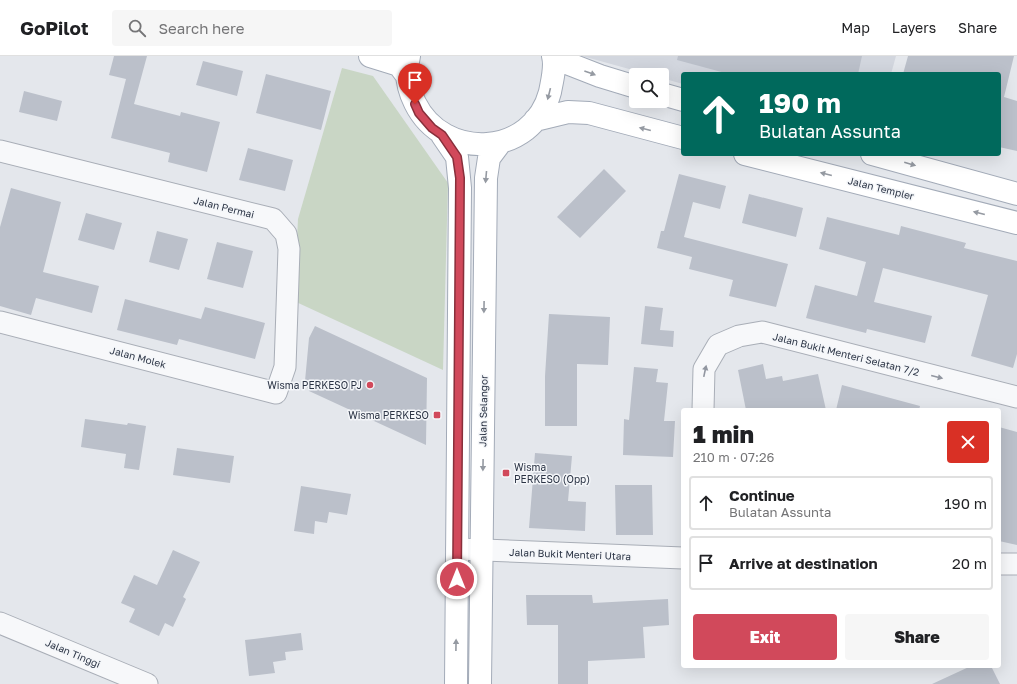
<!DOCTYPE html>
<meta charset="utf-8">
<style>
body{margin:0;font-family:"Golos Text",sans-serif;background:#f6f6f6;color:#202124;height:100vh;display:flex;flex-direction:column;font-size:15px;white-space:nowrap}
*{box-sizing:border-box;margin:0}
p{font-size:13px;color:#757577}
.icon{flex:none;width:22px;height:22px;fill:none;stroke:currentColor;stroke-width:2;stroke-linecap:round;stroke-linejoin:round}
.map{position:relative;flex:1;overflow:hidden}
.drawer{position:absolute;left:681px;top:352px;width:320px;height:260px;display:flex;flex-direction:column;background:#fff;border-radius:4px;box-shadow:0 4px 16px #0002}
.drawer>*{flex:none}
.guide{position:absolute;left:681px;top:16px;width:320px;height:84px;border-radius:4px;box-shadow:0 4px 16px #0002;background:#00695c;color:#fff;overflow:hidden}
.controls{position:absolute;left:629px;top:12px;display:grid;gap:8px}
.controls a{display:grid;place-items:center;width:40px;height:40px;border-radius:4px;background:#fff;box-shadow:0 4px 16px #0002;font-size:20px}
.pin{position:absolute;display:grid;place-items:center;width:34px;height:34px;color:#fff;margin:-41px -17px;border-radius:50% 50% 50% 0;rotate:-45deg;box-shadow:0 0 4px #0007}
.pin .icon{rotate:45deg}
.me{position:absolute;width:44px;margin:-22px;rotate:0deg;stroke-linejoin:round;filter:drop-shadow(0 0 3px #0008)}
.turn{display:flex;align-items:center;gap:14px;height:84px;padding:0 12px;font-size:18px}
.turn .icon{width:52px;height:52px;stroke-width:2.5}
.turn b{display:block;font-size:28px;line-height:34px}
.round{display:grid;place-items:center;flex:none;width:42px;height:42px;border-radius:4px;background:#f6f6f6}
.overview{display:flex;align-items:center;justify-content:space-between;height:68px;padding:0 12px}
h1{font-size:24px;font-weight:800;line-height:30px}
.cta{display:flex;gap:8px;margin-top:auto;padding:8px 12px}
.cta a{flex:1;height:46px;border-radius:4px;background:#d1495b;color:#fff;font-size:16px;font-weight:800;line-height:46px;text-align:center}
.cta a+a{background:#f6f6f6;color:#202124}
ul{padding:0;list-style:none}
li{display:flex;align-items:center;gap:12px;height:54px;margin:0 8px 6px;padding:0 4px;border:2px solid #e0e0e0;border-radius:4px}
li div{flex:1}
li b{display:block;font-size:15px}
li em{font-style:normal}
header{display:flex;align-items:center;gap:24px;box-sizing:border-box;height:56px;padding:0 20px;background:#fff;border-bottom:1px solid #e0e0e0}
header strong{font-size:19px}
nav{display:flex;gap:22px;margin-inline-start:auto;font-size:14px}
.search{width:280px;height:36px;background:#f6f6f6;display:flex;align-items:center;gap:10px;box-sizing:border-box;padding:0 14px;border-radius:4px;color:#757577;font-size:15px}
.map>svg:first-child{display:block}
.built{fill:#d2d6de}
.green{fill:#c9d6c5}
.building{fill:#bbc0ca}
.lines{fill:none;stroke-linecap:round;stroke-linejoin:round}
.minor-casing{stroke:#a9aeb7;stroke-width:23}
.major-casing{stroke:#a3abb8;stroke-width:24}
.minor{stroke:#f7f8fa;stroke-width:21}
.major{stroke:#fff;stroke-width:22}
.oneway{fill:#959aa2}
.oneway2{fill:#9196a0}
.route-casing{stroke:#882f3b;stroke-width:10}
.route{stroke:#d1495b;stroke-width:7}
.poi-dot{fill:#d1495b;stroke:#f4f6f9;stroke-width:1.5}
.labels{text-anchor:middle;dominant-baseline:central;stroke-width:3;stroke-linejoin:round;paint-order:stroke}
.street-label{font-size:10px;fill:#2b3445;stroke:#f4f6f9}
.poi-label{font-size:10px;fill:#2b3445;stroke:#f4f6f9;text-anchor:end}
</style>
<header>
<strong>GoPilot</strong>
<div class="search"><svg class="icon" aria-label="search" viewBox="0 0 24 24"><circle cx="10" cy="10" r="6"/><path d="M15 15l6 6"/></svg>Search here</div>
<nav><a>Map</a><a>Layers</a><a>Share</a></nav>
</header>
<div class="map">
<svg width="1017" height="628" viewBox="0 0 1017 628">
<rect width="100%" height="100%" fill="#e4e7ec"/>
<path class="built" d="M582,0H896L891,18H683V28L662,22V19H651Z"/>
<path class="green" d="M342,12L373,20L448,127L443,314L294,245L298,163Z"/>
<path class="building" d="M114,0H147L134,48L180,60L181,56L220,66L207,116L168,106L170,97L111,82L126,23L109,19Z
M678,0H862L858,18H729L677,4Z
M908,0H1014L1004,41L1017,45V95L999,91V18H903Z
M203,5L243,15L237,40L196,29Z
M266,18L331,35L321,74L256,57Z
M24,35L62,45L57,65L19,56Z
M248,92L293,104L285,135L239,124Z
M604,113L626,135L580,182L557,161Z
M679,118L726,130L720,153L693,146L684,181L788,208L776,251L729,240L733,224L689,213L692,201L657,192L661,175H664Z
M11,132L61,146L43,216L99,230L92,257L36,242L31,259L0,250V171Z
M749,138L803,152L796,181L742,167Z
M86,157L122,167L114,194L78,184Z
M827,161L899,179L901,170L966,187L964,192L1017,205V298L1013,312L971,300L988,239L883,212L874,246L932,260L925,287L867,273L866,277L806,262L815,229L857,240L866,206L819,193Z
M157,175L188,183L179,214L149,206Z
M217,186L253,195L243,232L207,223Z
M125,243L201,263L205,251L265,267L255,303L179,283L177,289L117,274Z
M645,250L663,252L660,274L674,275L673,291L641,288Z
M549,258L610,261L608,309L577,308V370H545V320Z
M315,270L427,322L426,389L309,335L305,325L309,282Z
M763,308L766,323L782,320L783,325L818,318L826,354H746L738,314Z
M634,311L658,313L656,326L668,327L664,365H675L673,401L623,399L624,363L629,364Z
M842,329L920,350L919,354H836Z
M85,363L127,369L128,367L146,370L139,414L124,412L126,398L81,391Z
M999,371L1017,376V489L999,485Z
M177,392L234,400L230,427L173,419Z
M535,397L572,400L568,445L586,446L585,475L529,472Z
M615,429H652L653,479H616Z
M301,430L351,438L347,459L329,456L327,467L315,465L314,478L294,475Z
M173,494L200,506L183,541L186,543L173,571L165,567L159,580L129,566L135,553L121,547L134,519L157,529Z
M526,539H592L593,547L668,543L669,569L643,571L645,602L588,605V628H558V569H527Z
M301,577L303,594L285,596L286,604L273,606L275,617L249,620L245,584Z
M971,610H991L1000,628H932Z"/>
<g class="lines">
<g class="minor-casing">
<path id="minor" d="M0,95L273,163L286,178L289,193L285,311L276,337L0,266
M703,354L704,313L718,289L739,280L762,276L1017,341
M457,493L683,502
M999,508H1017
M0,567L147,628"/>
</g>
<g class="major-casing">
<path id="major" d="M370,0L399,9L407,20
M409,0C405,16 408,33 415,47C444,106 533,101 550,36C552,25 556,11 553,0
M554,2L600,20L636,31
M662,38L683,44
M535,64L568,56L589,57L683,82
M442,79L457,101L460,132L456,628
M745,98L1017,167
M872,98L1017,138
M480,628L486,122L489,102L501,86"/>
</g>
<use href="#minor" class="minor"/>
<use href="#major" class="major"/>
</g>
<defs><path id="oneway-solid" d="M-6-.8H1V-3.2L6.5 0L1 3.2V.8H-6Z"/></defs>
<g class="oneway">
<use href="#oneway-solid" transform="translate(590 17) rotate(20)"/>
<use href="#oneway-solid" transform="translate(549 38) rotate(104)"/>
<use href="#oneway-solid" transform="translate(645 73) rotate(-166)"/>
<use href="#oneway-solid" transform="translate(910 108) rotate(16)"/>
<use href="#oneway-solid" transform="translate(826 118) rotate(-166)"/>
<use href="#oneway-solid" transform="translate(486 121) rotate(95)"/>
<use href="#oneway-solid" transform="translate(979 157) rotate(-166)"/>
<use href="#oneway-solid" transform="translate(484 251) rotate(91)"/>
<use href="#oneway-solid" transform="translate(483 409) rotate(91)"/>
<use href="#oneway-solid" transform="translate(456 589) rotate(-89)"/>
</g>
<g class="oneway2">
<use href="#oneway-solid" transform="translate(705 315) rotate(-78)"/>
<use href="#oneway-solid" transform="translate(937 321) rotate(14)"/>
</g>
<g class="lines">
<g class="route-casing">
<path id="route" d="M415,48L419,57L432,72L442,79L457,101L460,122L457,523"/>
</g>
<use href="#route" class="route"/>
</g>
<g class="poi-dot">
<circle cx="370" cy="329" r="4"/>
<rect x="433" y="355" width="8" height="8" rx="2"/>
<rect x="502" y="413" width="8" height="8" rx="2"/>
</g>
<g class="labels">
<g class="street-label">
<text transform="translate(881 132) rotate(14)">Jalan Templer</text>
<text transform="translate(224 151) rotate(14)">Jalan Permai</text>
<text transform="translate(846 298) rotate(14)">Jalan Bukit Menteri Selatan 7/2</text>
<text transform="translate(138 301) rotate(15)">Jalan Molek</text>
<text transform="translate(483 355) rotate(-89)">Jalan Selangor</text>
<text transform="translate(570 498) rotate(2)">Jalan Bukit Menteri Utara</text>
<text transform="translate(73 597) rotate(23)">Jalan Tinggi</text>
</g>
<g class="poi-label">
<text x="362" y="329">Wisma PERKESO PJ</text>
<text x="429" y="359">Wisma PERKESO</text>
<text x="514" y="411" text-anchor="start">Wisma<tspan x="514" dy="12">PERKESO (Opp)</tspan></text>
</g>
</g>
</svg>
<div class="controls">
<a><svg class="icon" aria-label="search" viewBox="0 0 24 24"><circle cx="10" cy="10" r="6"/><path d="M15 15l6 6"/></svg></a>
</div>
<div class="pin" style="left:415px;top:48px;background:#d93025"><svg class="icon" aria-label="arrive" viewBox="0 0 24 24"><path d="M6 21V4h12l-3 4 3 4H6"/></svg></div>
<svg class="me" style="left:457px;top:523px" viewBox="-20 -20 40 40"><circle r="17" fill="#d1495b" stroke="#fff" stroke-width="3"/><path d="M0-11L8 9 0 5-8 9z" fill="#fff"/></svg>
<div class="guide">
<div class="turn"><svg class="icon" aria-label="ahead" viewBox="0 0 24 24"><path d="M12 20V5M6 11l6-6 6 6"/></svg><div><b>190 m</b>Bulatan Assunta</div></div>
</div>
<section class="drawer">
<div class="overview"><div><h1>1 min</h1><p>210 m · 07:26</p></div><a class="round" style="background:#d93025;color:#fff"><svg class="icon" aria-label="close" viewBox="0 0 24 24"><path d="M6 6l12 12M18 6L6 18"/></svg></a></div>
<ul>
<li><svg class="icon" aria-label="ahead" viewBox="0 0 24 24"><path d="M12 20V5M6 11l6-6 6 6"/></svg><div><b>Continue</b><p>Bulatan Assunta</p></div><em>190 m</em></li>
<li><svg class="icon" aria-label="arrive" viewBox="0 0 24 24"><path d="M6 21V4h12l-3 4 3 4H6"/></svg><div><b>Arrive at destination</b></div><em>20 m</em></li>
</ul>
<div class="cta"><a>Exit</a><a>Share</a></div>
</section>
</div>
